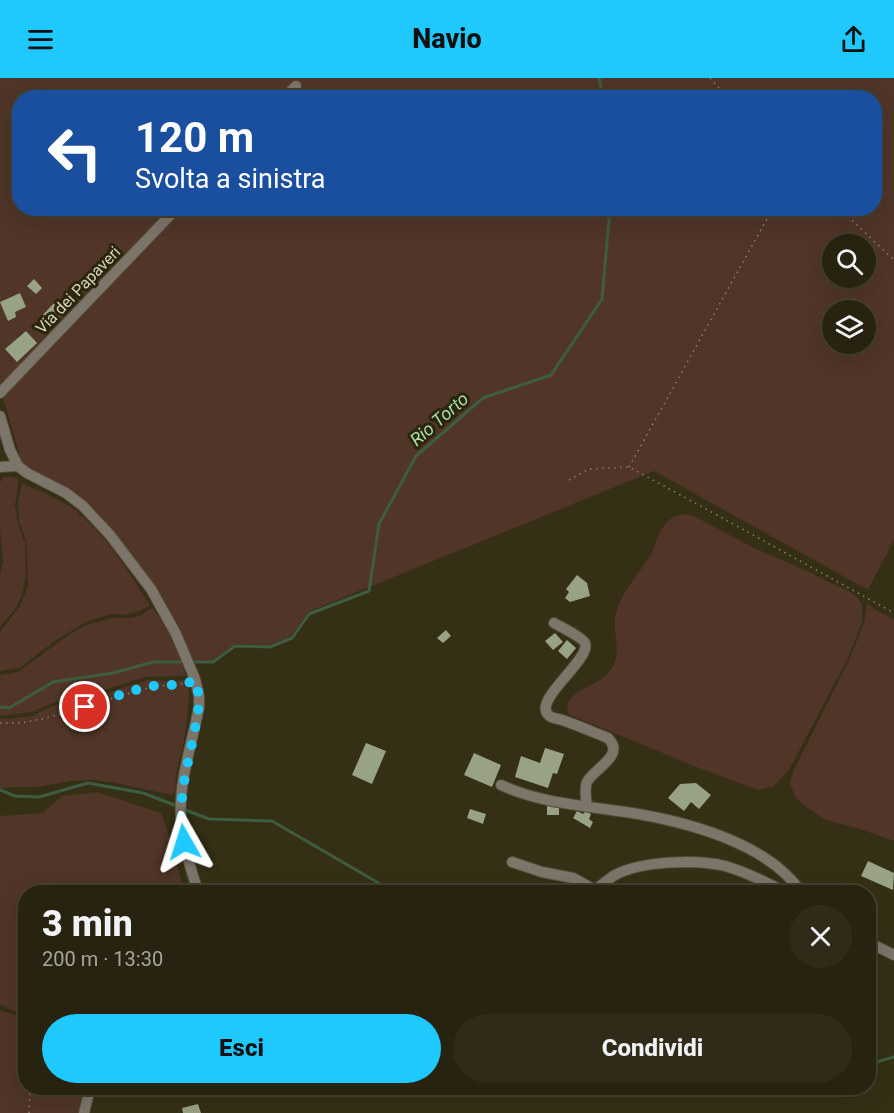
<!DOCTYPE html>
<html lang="it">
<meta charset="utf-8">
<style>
body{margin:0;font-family:Roboto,sans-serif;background:#302b19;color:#f1f3f6;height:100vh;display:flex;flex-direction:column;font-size:22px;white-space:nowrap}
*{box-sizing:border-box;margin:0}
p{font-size:20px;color:#a5a49f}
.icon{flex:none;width:33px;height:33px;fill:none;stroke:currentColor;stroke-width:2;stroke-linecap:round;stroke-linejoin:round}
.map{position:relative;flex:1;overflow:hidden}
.sheet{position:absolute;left:18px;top:807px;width:858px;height:210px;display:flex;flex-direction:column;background:#282310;border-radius:24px;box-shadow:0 6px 24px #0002,0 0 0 2px #444030}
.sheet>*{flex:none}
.hud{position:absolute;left:12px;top:12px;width:870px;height:126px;border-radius:24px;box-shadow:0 6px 24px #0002,0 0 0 2px #444030;background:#1a4fa0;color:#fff;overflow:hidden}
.fabs{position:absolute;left:822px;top:156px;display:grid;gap:12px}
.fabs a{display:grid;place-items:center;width:54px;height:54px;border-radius:50%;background:#282310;box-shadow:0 6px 24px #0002,0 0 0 2px #444030;font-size:30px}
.pin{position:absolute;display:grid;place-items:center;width:51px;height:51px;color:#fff;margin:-26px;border:3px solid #fff;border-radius:50%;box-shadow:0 2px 6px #0007}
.me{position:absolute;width:66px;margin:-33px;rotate:354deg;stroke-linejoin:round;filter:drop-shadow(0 0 4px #0008)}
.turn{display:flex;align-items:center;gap:21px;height:126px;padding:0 24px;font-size:27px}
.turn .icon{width:78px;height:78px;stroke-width:2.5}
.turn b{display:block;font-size:42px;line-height:51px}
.round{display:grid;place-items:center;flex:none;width:63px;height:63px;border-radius:32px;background:#302b19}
.headline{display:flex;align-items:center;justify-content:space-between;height:102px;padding:0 24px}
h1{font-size:36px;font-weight:800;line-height:45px}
.action{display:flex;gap:12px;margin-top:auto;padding:12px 24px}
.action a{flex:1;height:69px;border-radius:36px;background:#1fc9fd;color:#111;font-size:24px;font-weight:800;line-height:69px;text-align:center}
.action a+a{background:#302b19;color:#f1f3f6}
header{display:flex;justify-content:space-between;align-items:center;height:78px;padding:0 24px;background:#1fc9fd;color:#111;font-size:27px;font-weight:800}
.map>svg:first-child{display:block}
.green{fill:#503528;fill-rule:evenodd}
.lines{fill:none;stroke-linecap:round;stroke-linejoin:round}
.stream{stroke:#3d5c41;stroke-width:3}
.building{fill:#98a285}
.minor-casing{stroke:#524d34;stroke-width:12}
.path{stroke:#86826d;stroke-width:1.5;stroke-dasharray:1.5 4.5;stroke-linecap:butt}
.minor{stroke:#7d746a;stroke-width:10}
.route{stroke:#1fc9fd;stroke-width:10;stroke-dasharray:0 18}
.labels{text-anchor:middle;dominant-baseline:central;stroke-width:6;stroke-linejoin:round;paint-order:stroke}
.street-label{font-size:16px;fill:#d6d3c4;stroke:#2b250b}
.water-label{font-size:18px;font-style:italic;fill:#a6ddae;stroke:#2b250b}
</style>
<header><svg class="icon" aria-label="menu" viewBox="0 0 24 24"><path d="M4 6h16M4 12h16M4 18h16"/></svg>Navio<svg class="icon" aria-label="share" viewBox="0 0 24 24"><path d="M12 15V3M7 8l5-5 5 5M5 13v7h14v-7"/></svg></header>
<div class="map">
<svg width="894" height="1035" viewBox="0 0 894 1035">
<rect width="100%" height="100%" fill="#352f15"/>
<path class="green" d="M0,0H894V462L868,512L654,393L308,534L291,558L270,567L236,566L211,583L190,582L130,475L99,436L69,411L28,389L21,382L18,371L0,310ZM20,20H874V130H20ZM832,166H866V200H832ZM832,232H866V266H832Z
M12,398L19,401L15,428L19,449L25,465L26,497L22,516L16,530L0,549V495L3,483L0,452V404L3,399Z
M22,405C37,412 62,422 75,432C107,458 128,493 150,527L138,534L124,537L111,536L86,544L53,564L20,590L0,593V554L20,528L28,508L27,466L19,443L18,424Z
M685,436L694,438L752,469L807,493L854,516L862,526V544L848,580L789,692L773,709L758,712L694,688L568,636C563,614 589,611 603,600C606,598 609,593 612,590C622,575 613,556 615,540C619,515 639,497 651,476C656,466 659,451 668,443C672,439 679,437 685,436Z
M867,525L877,533L894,541V763L860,751L826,742L809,731L795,719L790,705L793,694L849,582L864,545Z
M153,530C170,553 178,571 186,598L145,599L101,613L58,623L32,634L0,638V597L18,594L67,558L86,547L112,540H131L139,538Z
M148,602L169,603L188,602C190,625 187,646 183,668C179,684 174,698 176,714L171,717L116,705L94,702L70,703L38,709H11L0,711V641L15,640L33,638L52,628L100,617Z
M97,714L161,735L169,757L184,814H26L25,936L11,932L0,926V736L2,738L43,735L62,718Z
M0,932L25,941L26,1010H81L82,1016L78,1035H0Z"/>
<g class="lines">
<path class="stream" d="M599,0L603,20
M0,629L9,630L53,604L113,595L153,584H213L235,568L270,569L292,560L309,536L369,513L379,446L416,378L483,320L551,297L602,221L610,130
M0,712L15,718L39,719L88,705L143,715L177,728
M183,731L209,741L272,743L394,814
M868,989L880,983L894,979
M787,1010L791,1013L812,1015L826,1010"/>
</g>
<path class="building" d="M34,201L42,210L36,216L27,208Z
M20,215L26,229L15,234L16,239L8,243L0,224Z
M54,225L64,235L49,250L39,241Z
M26,253L37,265L17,284L5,271Z
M577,497L587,505L590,518L570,524L565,520L569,514L566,511Z
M446,552L451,558L443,565L437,560Z
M555,555L563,564L553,572L545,563Z
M567,562L576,570L567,581L558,573Z
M366,665L386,673L372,706L352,697Z
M545,670L564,676L557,696L553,695L548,710L515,699L521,678L540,685Z
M474,675L501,687L492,709L464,697Z
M696,705L711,717L699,731L691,724L684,733L668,720L680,706Z
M559,727V737H547V728Z
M470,731L486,736L483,746L467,740Z
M577,733L583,736L585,733L591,736L589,741L593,744L590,750L573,740Z
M868,783L894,795L893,812L861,798Z
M198,1026L201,1035H183L182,1030Z"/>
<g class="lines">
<g class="minor-casing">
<path id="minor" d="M284,20L296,8
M0,315L177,130
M0,338L10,372L18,388L27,395L66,415L83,428L110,457L151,511L176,556L195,601L199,618V629C192,666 178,705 181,743C183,767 191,791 198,814
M0,389L18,388
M554,545C561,549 582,559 585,565C592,582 527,625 551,639C555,641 561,641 565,643C579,648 593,654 608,660C626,678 594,690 587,704C584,711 586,721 587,728
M501,707C539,725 586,728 626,734C684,743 767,764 801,814
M512,784L542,794L573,800L595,812
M593,814C600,808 607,802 615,797C641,783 696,781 725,788C746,794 766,804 785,814
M868,864L894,877
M84,1035L90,1010"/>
</g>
<path class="path" d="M710,0L728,20
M839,130L894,182
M629,389L773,130
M569,402L589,391L629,389L697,426L894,535
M0,645H22L46,640L154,608L173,607L186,605
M29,1035L30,1010"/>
<use href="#minor" class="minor"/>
</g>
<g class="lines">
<path class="route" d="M85,629C107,622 130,612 153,608C167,606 182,609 195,602L198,614L199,625C194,672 174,716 184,764"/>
</g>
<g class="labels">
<g class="street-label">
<text transform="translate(78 212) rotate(-46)">Via dei Papaveri</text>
</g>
<g class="water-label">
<text transform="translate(439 341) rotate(-41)">Rio Torto</text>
</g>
</g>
</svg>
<div class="fabs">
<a><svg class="icon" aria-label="search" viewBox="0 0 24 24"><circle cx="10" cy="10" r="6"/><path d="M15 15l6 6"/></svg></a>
<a><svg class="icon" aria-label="layers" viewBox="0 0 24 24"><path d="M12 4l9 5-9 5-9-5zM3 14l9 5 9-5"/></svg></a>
</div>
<div class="pin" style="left:85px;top:629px;background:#d93025"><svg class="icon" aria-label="arrive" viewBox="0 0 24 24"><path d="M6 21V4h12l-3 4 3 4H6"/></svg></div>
<svg class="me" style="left:184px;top:764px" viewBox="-20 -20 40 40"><path d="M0-17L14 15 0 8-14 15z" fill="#1fc9fd" stroke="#fff" stroke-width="4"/></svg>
<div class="hud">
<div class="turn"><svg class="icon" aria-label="left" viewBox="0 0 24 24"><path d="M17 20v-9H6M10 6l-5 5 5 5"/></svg><div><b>120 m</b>Svolta a sinistra</div></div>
</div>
<section class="sheet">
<div class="headline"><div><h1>3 min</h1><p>200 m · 13:30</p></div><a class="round"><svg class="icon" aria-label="close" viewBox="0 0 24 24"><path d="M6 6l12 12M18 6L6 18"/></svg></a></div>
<div class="action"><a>Esci</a><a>Condividi</a></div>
</section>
</div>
